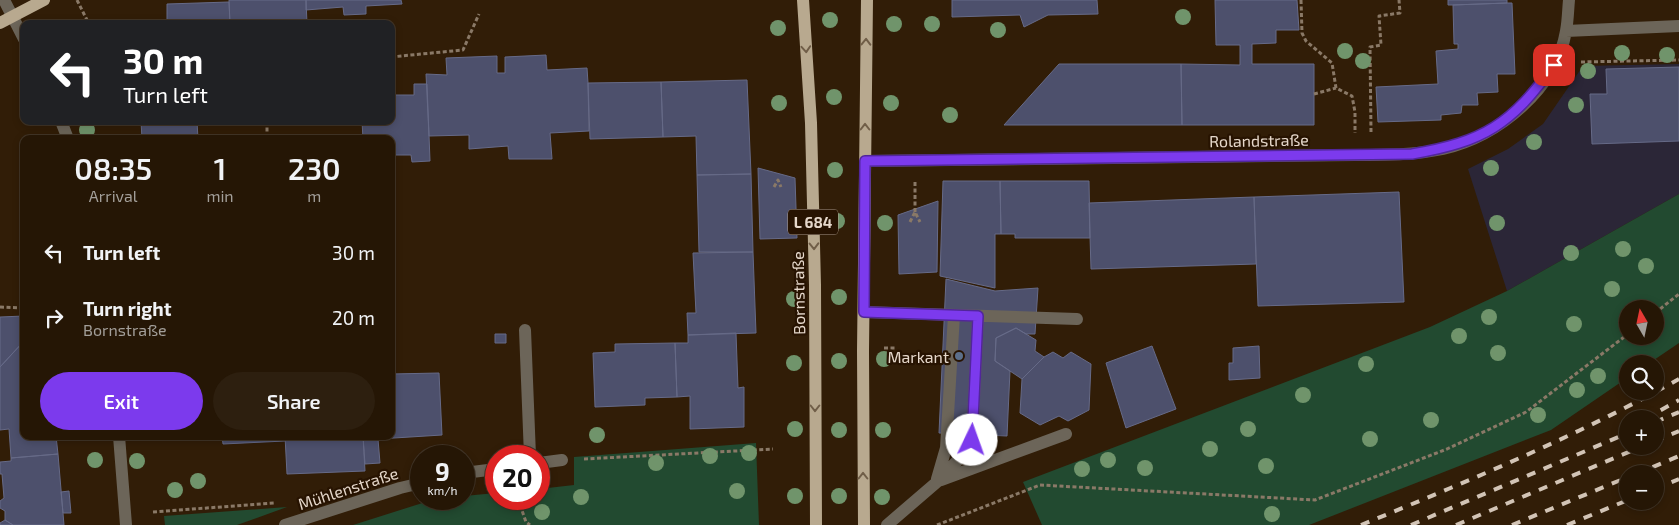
<!DOCTYPE html>
<meta charset="utf-8">
<style>
body{margin:0;font-family:"Exo 2",sans-serif;background:#2d1f0f;color:#f1f3f6;height:100vh;display:flex;flex-direction:column;font-size:19px;white-space:nowrap}
*{box-sizing:border-box;margin:0}
p{font-size:16px;color:#a39f9a}
.icon{flex:none;width:28px;height:28px;fill:none;stroke:currentColor;stroke-width:2;stroke-linecap:round;stroke-linejoin:round}
.map{position:relative;flex:1;overflow:hidden}
.side{position:absolute;left:20px;top:135px;width:375px;height:305px;display:flex;flex-direction:column;background:#251605;border-radius:10px;box-shadow:0 2px 8px #0003,0 0 0 1px #423527}
.side>*{flex:none}
.hud{position:absolute;left:20px;top:20px;width:375px;height:105px;border-radius:10px;box-shadow:0 2px 8px #0003,0 0 0 1px #423527;background:#202124;color:#fff;overflow:hidden}
.needle{width:32px;rotate:351deg}
.fabs{position:absolute;left:1619px;top:300px;display:grid;gap:10px}
.fabs a{display:grid;place-items:center;width:45px;height:45px;border-radius:50%;background:#251605;box-shadow:0 2px 8px #0003,0 0 0 1px #423527;font-size:25px}
.speed{position:absolute;left:410px;top:445px;display:flex;gap:10px;font-size:25px;font-weight:700;text-align:center}
.speed>*{display:grid;place-content:center;width:65px;height:65px;border-radius:50%;background:#251605;box-shadow:0 2px 8px #0003,0 0 0 1px #423527;line-height:1}
.speed small{font-size:12px;font-weight:400}
.speed .limit{border:8px solid #d22;background:#fff;color:#111}
.pin{position:absolute;display:grid;place-items:center;width:42px;height:42px;color:#fff;margin:-21px;border-radius:10px;box-shadow:0 2px 8px #0006}
.me{position:absolute;width:55px;margin:-28px;rotate:3deg;stroke-linejoin:round;filter:drop-shadow(0 0 4px #0008)}
.turn{display:flex;align-items:center;gap:18px;height:105px;padding:0 20px;font-size:22px}
.turn .icon{width:65px;height:65px;stroke-width:2.5}
.turn b{display:block;font-size:35px;line-height:42px}
.eta{display:flex;justify-content:space-evenly;align-items:center;height:85px;text-align:center}
.eta b{font-size:30px;font-weight:600;line-height:35px}
.button{display:flex;gap:10px;margin-top:auto;padding:10px 20px}
.button a{flex:1;height:58px;border-radius:30px;background:#7c3aed;color:#fff;font-size:20px;font-weight:600;line-height:58px;text-align:center}
.button a+a{background:#2d1f0f;color:#f1f3f6}
ul{padding:0;list-style:none}
li{display:flex;align-items:center;gap:15px;height:65px;padding:0 20px}
li div{flex:1}
li b{display:block;font-size:19px}
li em{font-style:normal}
.map>svg:first-child{display:block}
.education{fill:#2b2637}
.green{fill:#224a30;fill-rule:evenodd}
.building{fill:#4d506c;stroke:#666a87}
.lines{fill:none;stroke-linecap:round;stroke-linejoin:round}
.path{stroke:#8a7967;stroke-width:3;stroke-dasharray:4 2.5;stroke-linecap:butt}
.minor{stroke:#6c6559;stroke-width:12}
.major{stroke:#b8a98f;stroke-width:12}
.rail{stroke:#d2c4b6;stroke-width:4;stroke-dasharray:9 9;stroke-linecap:butt}
.tree{fill:#70946b}
.oneway{stroke:#705e48}
.route-casing{stroke:#51269a;stroke-width:12}
.route{stroke:#7c3aed;stroke-width:9}
.service-dot{fill:#5c6f8a;stroke:#271301;stroke-width:2}
.labels{text-anchor:middle;dominant-baseline:central;stroke-width:4.5;stroke-linejoin:round;paint-order:stroke}
.shield{fill:#271301;stroke:#ad9d8e;stroke-width:1}
.shield-label{font-size:15px;font-weight:bold;fill:#e6d8cb}
.street-label{font-size:16px;fill:#e6d8cb;stroke:#271301}
.poi-label{font-size:16px;fill:#e6d8cb;stroke:#271301;text-anchor:end}
</style>
<div class="map">
<svg width="1679" height="525" viewBox="0 0 1679 525">
<rect width="100%" height="100%" fill="#311d07"/>
<path class="education" d="M1679,64V194L1507,291L1468,169L1508,149L1543,124L1583,66Z"/>
<path class="green" d="M1679,194V343L1648,364H1628L1627,378L1551,430L1309,525H1042L1023,482L1430,327L1507,291ZM1628,309H1655V336H1628Z
M756,443L759,525H353L435,499H464V496L496,493V499H539V489L574,485V457Z
M287,507L237,525H165L164,516Z"/>
<path class="building" d="M229,0H306L307,24H230Z
M306,0H401L402,4L366,6V14L344,15L343,7L306,10Z
M952,0H1097L1098,14L1048,15L1024,27L1020,15L952,17Z
M1215,0H1297L1299,30H1276V43L1252,44V64H1314V125H1182L1181,64L1240,65V45H1216Z
M1448,0H1507V3L1453,5H1448Z
M229,2L230,24H167V4Z
M1507,3H1512L1515,74H1497L1498,92L1477,93L1478,105H1462L1461,113L1441,115V120L1378,122L1376,87L1438,84L1436,51L1458,49V44H1454L1453,5Z
M546,55L547,70L587,68L588,83L589,131L550,133L552,159H509L508,146L469,149V135L429,136L426,74L447,75L446,58L497,56V73H505V57Z
M1059,64H1181L1182,125H1004Z
M1679,67V141L1592,144L1590,94H1607L1606,69Z
M747,80L751,174L697,175L696,136L663,137L661,82Z
M661,82L663,137L590,139L588,83Z
M414,84H427L430,161L412,162L411,155H391V139H363L362,121H391V95H414Z
M141,121H197L198,139H142Z
M758,168L795,178L797,238L760,239Z
M751,174L753,252H699L697,175Z
M943,181H1000L1001,234H995V288L940,276Z
M1000,181H1089L1090,238H1015V234H1001Z
M1399,192L1404,302L1258,306L1254,197Z
M1254,197L1256,264L1091,269L1089,203Z
M938,201L937,272L899,274L898,215Z
M753,252L756,333L688,335L687,313H696L693,253Z
M946,279L995,291L1038,288L1035,334H1026L1016,328L996,338L995,361L1010,371L1007,436L939,433Z
M24,316V341L0,367V317Z
M1016,328L1036,340L1035,351L1044,357L1022,379L995,361L996,338Z
M736,333L738,388L744,387V427L690,429V396L677,397L675,343H688V335Z
M495,334H506V343H495Z
M24,341V436H56L58,454L11,458L9,429L0,430V367Z
M675,343L677,397L645,398V405L595,407L593,353L615,352V344Z
M1152,346L1176,409L1126,428L1106,363Z
M1259,346L1260,378L1229,380V363H1233V348Z
M1053,352L1063,358L1071,352L1091,364L1089,410L1068,421L1059,416L1040,425L1020,413L1022,379L1044,357Z
M439,373L442,435L378,439L380,463L365,464L363,436H391V374Z
M222,436H285V441L223,444Z
M285,436H363L365,471L287,474Z
M58,454L64,525H13L5,520V511L0,508V501L4,498L2,474H0V462L11,461V458Z
M69,491L71,513H63L61,492Z
M5,520L13,525H0V523Z"/>
<g class="lines">
<path class="path" d="M77,0L89,24
M1301,0L1302,33L1306,41L1332,63L1336,88L1352,96L1355,112V133
M391,57L463,50L479,14
M1581,62L1679,60
M1314,94L1336,88
M267,121V139
M1371,132L1370,47L1381,45L1379,16L1400,13L1399,0
M915,182V212
M774,187L778,180L781,187
M910,222L915,212L920,222
M0,307L24,308
M1655,313L1679,294
M884,348H896
M584,459L773,449
M518,499L526,522L530,525
M153,512L274,503
M937,525L1040,485L1315,500L1447,449L1526,412L1628,334"/>
<path class="minor" d="M4,0L24,39
M1566,31L1679,26
M61,121L68,139
M865,161L1355,155C1385,155 1415,155 1443,149C1499,136 1556,89 1566,31C1568,21 1568,10 1569,0
M864,312L1077,319
M525,330L530,456
M119,436L126,525
M539,463L562,460
M464,473L496,469
M937,479L946,448L954,315
M941,480L1066,434
M285,525L400,488L421,483
M887,525L937,482L959,459L972,440L978,316"/>
<path class="major" d="M803,0L811,123L815,285L816,525
M0,23L44,0
M864,525L863,351L867,0"/>
<path class="rail" d="M1645,419L1679,400
M1655,422L1679,412
M1655,441L1679,431
M1636,474L1679,456
M1655,489L1679,479
M1361,525C1469,481 1577,436 1679,379
M1411,525L1628,433
M1456,525L1643,446
M1512,525L1628,477
M1567,525L1628,500"/>
</g>
<g class="tree">
<circle cx="1183" cy="17" r="8"/>
<circle cx="830" cy="20" r="8"/>
<circle cx="894" cy="24" r="8"/>
<circle cx="932" cy="24" r="8"/>
<circle cx="778" cy="28" r="8"/>
<circle cx="998" cy="30" r="8"/>
<circle cx="1345" cy="51" r="8"/>
<circle cx="1622" cy="53" r="8"/>
<circle cx="1667" cy="55" r="8"/>
<circle cx="1363" cy="61" r="8"/>
<circle cx="1588" cy="71" r="8"/>
<circle cx="834" cy="97" r="8"/>
<circle cx="779" cy="103" r="8"/>
<circle cx="891" cy="103" r="8"/>
<circle cx="1576" cy="105" r="8"/>
<circle cx="950" cy="115" r="8"/>
<circle cx="87" cy="130" r="8"/>
<circle cx="1534" cy="142" r="8"/>
<circle cx="1491" cy="168" r="8"/>
<circle cx="835" cy="170" r="8"/>
<circle cx="837" cy="221" r="8"/>
<circle cx="885" cy="223" r="8"/>
<circle cx="1497" cy="223" r="8"/>
<circle cx="1623" cy="249" r="8"/>
<circle cx="1571" cy="253" r="8"/>
<circle cx="1646" cy="266" r="8"/>
<circle cx="1612" cy="289" r="8"/>
<circle cx="839" cy="297" r="8"/>
<circle cx="794" cy="299" r="8"/>
<circle cx="1489" cy="317" r="8"/>
<circle cx="1574" cy="324" r="8"/>
<circle cx="1459" cy="336" r="8"/>
<circle cx="1498" cy="353" r="8"/>
<circle cx="884" cy="359" r="8"/>
<circle cx="839" cy="361" r="8"/>
<circle cx="794" cy="363" r="8"/>
<circle cx="1366" cy="364" r="8"/>
<circle cx="1598" cy="376" r="8"/>
<circle cx="1577" cy="390" r="8"/>
<circle cx="1303" cy="395" r="8"/>
<circle cx="1538" cy="415" r="8"/>
<circle cx="1431" cy="420" r="8"/>
<circle cx="795" cy="429" r="8"/>
<circle cx="1248" cy="429" r="8"/>
<circle cx="839" cy="430" r="8"/>
<circle cx="883" cy="430" r="8"/>
<circle cx="597" cy="435" r="8"/>
<circle cx="1370" cy="439" r="8"/>
<circle cx="1210" cy="449" r="8"/>
<circle cx="749" cy="453" r="8"/>
<circle cx="710" cy="456" r="8"/>
<circle cx="95" cy="460" r="8"/>
<circle cx="1108" cy="460" r="8"/>
<circle cx="137" cy="461" r="8"/>
<circle cx="656" cy="463" r="8"/>
<circle cx="1266" cy="466" r="8"/>
<circle cx="1145" cy="468" r="8"/>
<circle cx="1082" cy="469" r="8"/>
<circle cx="198" cy="481" r="8"/>
<circle cx="175" cy="490" r="8"/>
<circle cx="737" cy="491" r="8"/>
<circle cx="795" cy="496" r="8"/>
<circle cx="839" cy="496" r="8"/>
<circle cx="581" cy="497" r="8"/>
<circle cx="882" cy="497" r="8"/>
<circle cx="542" cy="512" r="8"/>
<circle cx="1272" cy="514" r="8"/>
</g>
<defs><path id="oneway-chevron" d="M-2-3.5L2.5 0L-2 3.5" fill="none" stroke-width="1.6" stroke-linecap="round" stroke-linejoin="round" transform="scale(1.25)"/></defs>
<g class="oneway">
<use href="#oneway-chevron" transform="translate(866 42) rotate(-89)"/>
<use href="#oneway-chevron" transform="translate(806 49) rotate(86)"/>
<use href="#oneway-chevron" transform="translate(865 127) rotate(-90)"/>
<use href="#oneway-chevron" transform="translate(814 246) rotate(89)"/>
<use href="#oneway-chevron" transform="translate(815 408) rotate(90)"/>
<use href="#oneway-chevron" transform="translate(863 476) rotate(-90)"/>
</g>
<g class="lines">
<g class="route-casing">
<path id="route" d="M972,440L978,316L864,312L865,161L1412,154C1484,142 1512,124 1554,65"/>
</g>
<use href="#route" class="route"/>
</g>
<circle class="service-dot" cx="959" cy="356" r="5"/>
<g class="labels">
<rect class="shield" x="788" y="209.5" width="50" height="25" rx="4"/>
<g class="shield-label">
<text x="813" y="222">L 684</text>
</g>
<g class="street-label">
<text transform="translate(1259 140) rotate(-1)">Rolandstraße</text>
<text transform="translate(798 293) rotate(-91)">Bornstraße</text>
<text transform="translate(348 488) rotate(-18)">Mühlenstraße</text>
</g>
<g class="poi-label">
<text x="949" y="356">Markant</text>
</g>
</g>
</svg>
<div class="fabs">
<a><svg class="needle" viewBox="-14 -14 28 28"><path d="M0-13l5 13h-10z" fill="#e53935"/><path d="M0 13l5-13h-10z" fill="#a39f9a"/></svg></a>
<a><svg class="icon" aria-label="search" viewBox="0 0 24 24"><circle cx="10" cy="10" r="6"/><path d="M15 15l6 6"/></svg></a>
<a>+</a>
<a>−</a>
</div>
<div class="speed"><div>9<small>km/h</small></div><div class="limit">20</div></div>
<div class="pin" style="left:1554px;top:65px;background:#d93025"><svg class="icon" aria-label="arrive" viewBox="0 0 24 24"><path d="M6 21V4h12l-3 4 3 4H6"/></svg></div>
<svg class="me" style="left:972px;top:440px" viewBox="-20 -20 40 40"><circle r="19" fill="#fff"/><path d="M0-13L10 11 0 6-10 11z" fill="#7c3aed"/></svg>
<div class="hud">
<div class="turn"><svg class="icon" aria-label="left" viewBox="0 0 24 24"><path d="M17 20v-9H6M10 6l-5 5 5 5"/></svg><div><b>30 m</b>Turn left</div></div>
</div>
<section class="side">
<div class="eta">
<div><b>08:35</b><p>Arrival</p></div>
<div><b>1</b><p>min</p></div>
<div><b>230</b><p>m</p></div>
</div>
<ul>
<li><svg class="icon" aria-label="left" viewBox="0 0 24 24"><path d="M17 20v-9H6M10 6l-5 5 5 5"/></svg><div><b>Turn left</b></div><em>30 m</em></li>
<li><svg class="icon" aria-label="right" viewBox="0 0 24 24"><path d="M7 20v-9h11M14 6l5 5-5 5"/></svg><div><b>Turn right</b><p>Bornstraße</p></div><em>20 m</em></li>
</ul>
<div class="button"><a>Exit</a><a>Share</a></div>
</section>
</div>
